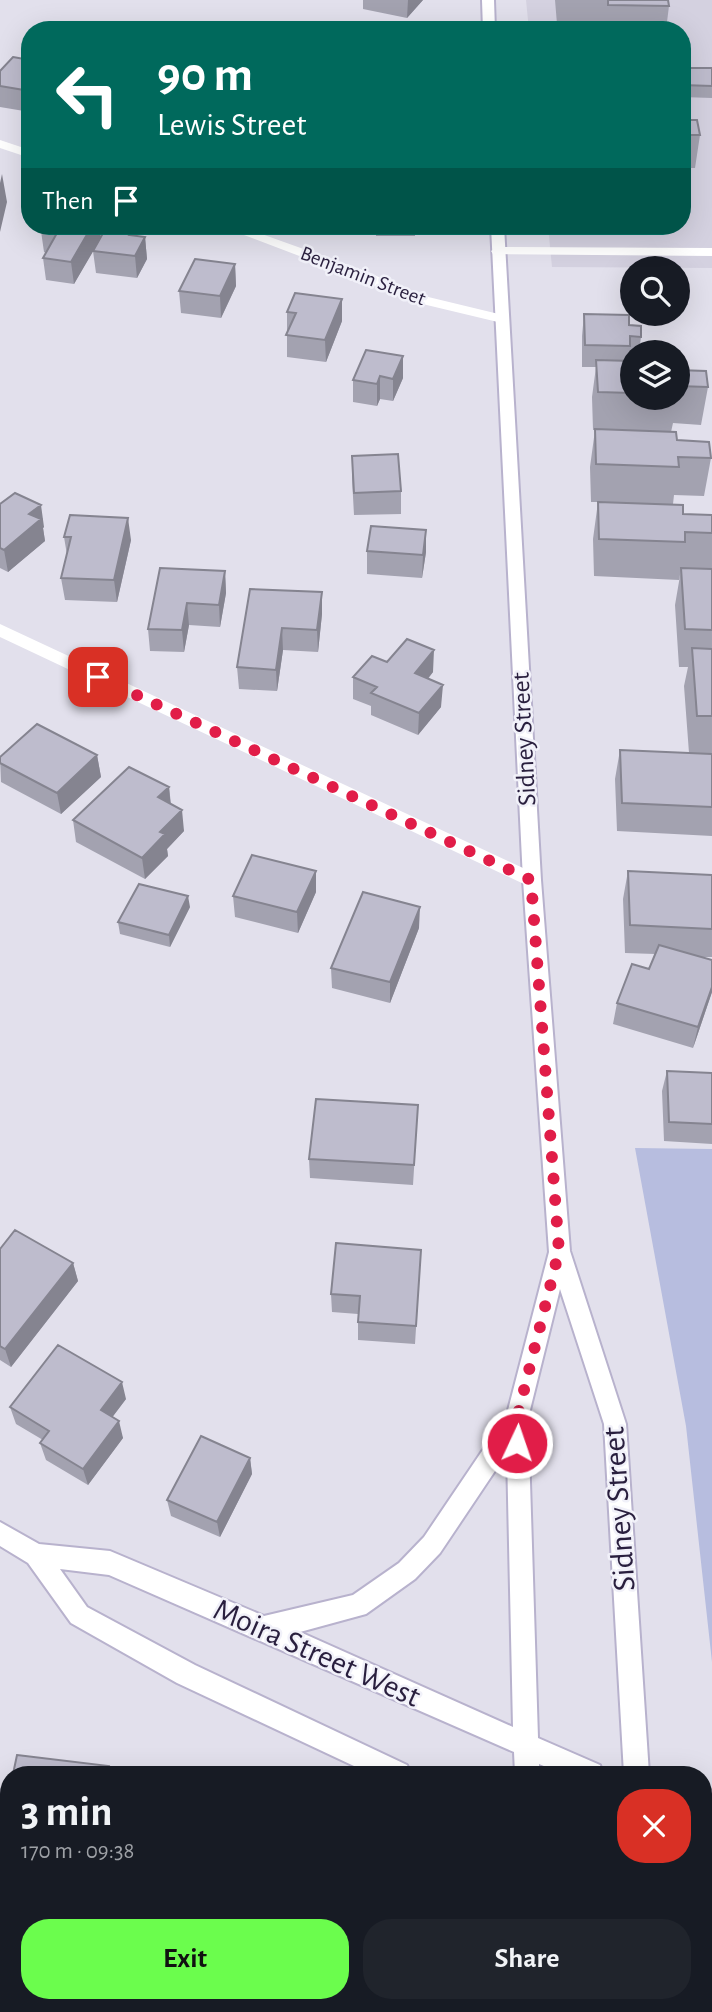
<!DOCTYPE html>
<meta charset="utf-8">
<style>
body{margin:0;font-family:"Alegreya Sans",sans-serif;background:#20242c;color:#f1f3f6;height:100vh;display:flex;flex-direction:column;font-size:26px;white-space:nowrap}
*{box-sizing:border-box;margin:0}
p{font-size:23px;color:#9ea1a6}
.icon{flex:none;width:38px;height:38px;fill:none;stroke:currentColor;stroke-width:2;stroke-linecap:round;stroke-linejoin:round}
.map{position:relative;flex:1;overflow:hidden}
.panel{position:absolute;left:0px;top:1766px;width:712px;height:247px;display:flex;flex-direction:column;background:#171b24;border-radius:28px 28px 0 0;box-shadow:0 7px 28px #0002}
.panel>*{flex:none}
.guide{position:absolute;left:21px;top:21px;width:670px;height:214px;border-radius:28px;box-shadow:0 7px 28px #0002;background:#00695c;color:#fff;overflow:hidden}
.buttons{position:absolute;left:620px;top:256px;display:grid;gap:14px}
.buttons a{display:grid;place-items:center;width:70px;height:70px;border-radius:50%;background:#171b24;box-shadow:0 7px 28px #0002;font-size:35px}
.pin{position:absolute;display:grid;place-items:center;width:60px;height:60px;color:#fff;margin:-30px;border-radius:14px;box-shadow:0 4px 10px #0006}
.me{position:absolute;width:77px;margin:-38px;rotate:3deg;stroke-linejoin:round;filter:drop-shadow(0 0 5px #0008)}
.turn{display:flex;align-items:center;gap:24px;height:147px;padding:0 21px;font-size:32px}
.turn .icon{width:91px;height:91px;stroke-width:2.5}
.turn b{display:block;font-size:49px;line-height:60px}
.then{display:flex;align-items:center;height:66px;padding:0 21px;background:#0003;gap:14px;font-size:26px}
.round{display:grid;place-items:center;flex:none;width:74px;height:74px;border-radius:28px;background:#20242c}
.headline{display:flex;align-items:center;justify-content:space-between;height:119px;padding:0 21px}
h1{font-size:42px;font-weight:700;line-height:52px}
.primary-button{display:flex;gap:14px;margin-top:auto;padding:14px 21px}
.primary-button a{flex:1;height:80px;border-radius:28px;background:#6bfd4d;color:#111;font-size:28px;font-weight:700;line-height:80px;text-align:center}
.primary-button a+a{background:#20242c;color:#f1f3f6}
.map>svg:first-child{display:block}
.built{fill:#d4d1e0}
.green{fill:#b7bddf}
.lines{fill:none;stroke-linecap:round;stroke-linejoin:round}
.secondary-casing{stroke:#b8b2cd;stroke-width:4}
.minor{fill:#fff;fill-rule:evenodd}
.secondary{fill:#fff;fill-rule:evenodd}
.wall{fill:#a3a2b0}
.shaded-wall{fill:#858490}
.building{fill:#bebccd;stroke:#858490;stroke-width:2}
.route{stroke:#e11d48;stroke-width:12;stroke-dasharray:0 21.6}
.labels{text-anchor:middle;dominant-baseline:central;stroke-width:5;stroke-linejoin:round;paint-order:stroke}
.far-street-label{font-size:21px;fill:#291f3e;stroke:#f1f1f9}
.street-label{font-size:26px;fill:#291f3e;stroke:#f1f1f9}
.near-street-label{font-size:32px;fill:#291f3e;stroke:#f1f1f9}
</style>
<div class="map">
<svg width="712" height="2012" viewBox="0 0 712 2012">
<rect width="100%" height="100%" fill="#e2e0ec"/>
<path class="built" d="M526,0H712V268L552,267L548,226H682V30H529Z"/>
<path class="green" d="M635,1148L712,1149V1662L686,1426Z"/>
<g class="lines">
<g class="secondary-casing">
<path id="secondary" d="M482,0H494L495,30H483Z
M491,226H504L541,880L570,1251L626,1424L649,1774H624L604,1424L560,1289L528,1418L538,1738L600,1765L603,1774H563L539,1764V1774H515L514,1752L109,1575L60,1569L87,1607L195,1665L407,1765L411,1774H371L177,1683L71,1623L28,1563L0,1546V1522L39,1544L110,1551L264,1616L353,1595L399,1563L424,1537L507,1414L549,1252L523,880ZM507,1453L513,1727L300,1632L366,1614L415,1579L440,1553Z
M704,1813L712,1816V1843L704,1839Z
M704,1903L712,1906V1933L704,1930Z
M522,2004H548L549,2012H521Z
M639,2004H665L666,2012H638Z"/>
</g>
<path class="minor" d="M0,140L30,150V158L0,148Z
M220,226H239L365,271L420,295L507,316L509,319L502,323L410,301L355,277Z
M498,247L712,248V256L493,254L491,251Z
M0,624L538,875L541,880L538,885H526L0,637Z"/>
<use href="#secondary" class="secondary"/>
</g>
<path class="wall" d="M363,0H423L407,18L363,9Z
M555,0H668L669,6L666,30H604V24H557Z
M30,60V112L0,107V71Z
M682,68H712V98L682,97Z
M682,120L700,135L695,168H682Z
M376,226H415V236H376Z
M132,228L133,236L145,237L147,259L137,278L96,273L93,251L96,245L74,284L46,280L43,258L46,253L44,252L41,231L101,238Z
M235,264L236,286L221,318L181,313L179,291Z
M287,312L342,321L326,362L287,357Z
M584,314L629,325L641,337L639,352H632V359L629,358L628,361H632V397H677V370L708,387L701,425L673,423L671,432L677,440L711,458L704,496L674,495L673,504L683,514L712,515V754L689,753L684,686L688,667H679L675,605L681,570L679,580L594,576L593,539L598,502H591L590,467L595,430H593L592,397L596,367H582V336Z
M403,356V378L393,401L380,399L377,406L353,402V380Z
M352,456L401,491V514L354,515L352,478Z
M0,504L44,527L43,528L45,541L8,572L0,568Z
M426,530V552L422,578L367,574V551Z
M64,537L131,540L117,602L65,600L61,578L67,555Z
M225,571L226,593L220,627L189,625L184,652L150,651L148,629Z
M322,592V614L318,652L283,650L277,691L239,689L237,667Z
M387,662L433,672L428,679L441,707L418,735L371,715V706L353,699V677Z
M620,750L712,754V836L617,831L615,779Z
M97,755L101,777L61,814L1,782L0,757Z
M169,787L171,804L184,831L167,849L168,856L145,879L76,842L73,820Z
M316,871V892L298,933L235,917L233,896Z
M628,871L712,875V957H699L712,960V992L693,1048L613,1024L617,1003L649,969L655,954L625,953L623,899Z
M190,907L170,947L120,934L118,922Z
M419,928L390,1003L332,988L331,968Z
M667,1071L712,1073V1144L664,1141L662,1091Z
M418,1105L413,1185L310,1178L309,1159Z
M0,1249L73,1263L78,1281L11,1367L0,1360Z
M421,1250L415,1344L358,1340V1314L332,1312L331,1294Z
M126,1399L112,1417L123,1438L88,1485L46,1460L40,1443L43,1440L16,1424L10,1407Z
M250,1458L252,1474L220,1537L171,1516L167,1500Z
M9,1792V1944L0,1943V1833Z"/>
<path class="shaded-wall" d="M408,0H423L407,18Z
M2,174L7,202L0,232V183Z
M92,226H99L101,238L74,284L71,262Z
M145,237L147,259L137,278L135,256Z
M235,264L236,286L221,318L220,296Z
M342,299V321L326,362L325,340Z
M403,356V378L393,401V379Z
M380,376V399L377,406V384Z
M41,505L44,527L43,528L45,541L8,572L4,550L29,514Z
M128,518L131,540L117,602L114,580Z
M426,530V552L422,578L423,555Z
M225,571L226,593L220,627L219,605Z
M322,592V614L318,652L317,630Z
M187,603L189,625L184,652L182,630Z
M282,628L283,650L277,691L276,670Z
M434,650L433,672L414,695L415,673Z
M443,685L441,707L418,735L419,713Z
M97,755L101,777L61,814L57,793Z
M169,787L171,809L158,797Z
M182,810L184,831L167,849L168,856L145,879L142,858L160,832Z
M316,871V892L298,933L297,912Z
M188,896L190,907L170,947L169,935Z
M420,907L419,928L390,1003V982Z
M712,987V992L693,1048L698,1027Z
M73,1263L78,1281L11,1367L5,1349Z
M122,1382L126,1399L105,1427L101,1410Z
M119,1421L123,1438L88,1485L83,1469Z
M250,1458L252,1474L220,1537L217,1522Z
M109,1766L112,1774H108Z"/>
<path class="building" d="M608,0H668L669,6L608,5Z
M13,57L30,60V91L0,86V71Z
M682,68H712V86L682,85Z
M682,120H697L700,135H682Z
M44,226H92L71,262L43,258L57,233L41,231Z
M107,226L132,228L129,235L145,237L135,256L93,251Z
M195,259L235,264L220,296L179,291Z
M295,293L342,299L325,340L286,335L296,313L287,312Z
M584,314L629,315V325L641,326V337L630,336V346L585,345Z
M366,350L403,356L393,379L380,376L377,384L353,380Z
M596,360L632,361V393L598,392Z
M677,370L706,371L708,387L677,386Z
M595,429L676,432L677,440L709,442L711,458L678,457L679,467L596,464Z
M398,454L401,491L354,493L352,456Z
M15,493L41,505L29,514L41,519L4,550L0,548V504Z
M598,502L683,505V514L712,515V533L685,532V542L599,539Z
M70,515L128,518L114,580L61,578L71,537H64Z
M371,526L426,530L423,555L367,551Z
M160,568L225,571L219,605L187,603L182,630L148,629Z
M681,568L712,569V630L685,629Z
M250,589L322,592L317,630L282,628L276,670L237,667Z
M407,639L434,650L415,673L443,685L419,713L371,693L377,687L353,677L372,656L387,662Z
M692,648L712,649V716H697Z
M37,724L97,755L57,793L0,763V757Z
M620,750L712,754V807L622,803Z
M129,767L169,787L158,797L182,810L160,832L165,834L142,858L73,820Z
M252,855L316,871L297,912L233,896Z
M628,871L712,875V929L630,925Z
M139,884L188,896L169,935L118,922Z
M363,892L420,907L390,982L331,968Z
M659,945L712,960V987L698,1027L617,1003L632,964L649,969Z
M667,1071L712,1073V1124L669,1122Z
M316,1099L418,1105L414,1165L309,1159Z
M15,1230L73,1263L5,1349L0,1346V1249Z
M336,1243L421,1250L416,1326L358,1322L360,1296L331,1294Z
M58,1345L122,1382L101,1410L119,1421L83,1469L40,1443L49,1431L10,1407Z
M201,1436L250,1458L217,1522L167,1500Z
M17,1755L109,1766L108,1774H13Z
M9,1792V1933L0,1932V1833Z"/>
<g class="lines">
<path class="route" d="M98,677L531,880L559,1251L517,1418V1443"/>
</g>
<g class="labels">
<g class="far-street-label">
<text transform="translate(363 276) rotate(21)">Benjamin Street</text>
</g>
<g class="street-label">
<text transform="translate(524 739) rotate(-93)">Sidney Street</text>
</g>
<g class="near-street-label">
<text transform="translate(619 1509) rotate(-94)">Sidney Street</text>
<text transform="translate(317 1653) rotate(24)">Moira Street West</text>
</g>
</g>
</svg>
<div class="buttons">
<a><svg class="icon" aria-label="search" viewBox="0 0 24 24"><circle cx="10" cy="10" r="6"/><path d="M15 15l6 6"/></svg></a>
<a><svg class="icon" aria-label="layers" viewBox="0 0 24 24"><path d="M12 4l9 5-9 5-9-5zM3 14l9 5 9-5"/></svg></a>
</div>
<div class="pin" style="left:98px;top:677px;background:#d93025"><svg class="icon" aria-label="arrive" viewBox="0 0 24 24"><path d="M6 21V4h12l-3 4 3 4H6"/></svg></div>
<svg class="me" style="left:517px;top:1443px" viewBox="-20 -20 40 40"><circle r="17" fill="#e11d48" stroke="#fff" stroke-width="3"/><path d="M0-11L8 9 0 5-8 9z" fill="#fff"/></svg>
<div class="guide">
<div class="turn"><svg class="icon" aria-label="left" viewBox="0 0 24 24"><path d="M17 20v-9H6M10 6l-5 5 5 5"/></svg><div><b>90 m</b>Lewis Street</div></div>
<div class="then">Then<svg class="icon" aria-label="arrive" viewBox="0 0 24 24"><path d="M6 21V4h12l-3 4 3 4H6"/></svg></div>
</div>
<section class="panel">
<div class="headline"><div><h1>3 min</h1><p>170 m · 09:38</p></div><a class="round" style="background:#d93025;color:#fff"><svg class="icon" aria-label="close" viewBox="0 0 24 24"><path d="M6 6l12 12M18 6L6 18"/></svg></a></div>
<div class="primary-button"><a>Exit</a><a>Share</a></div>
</section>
</div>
